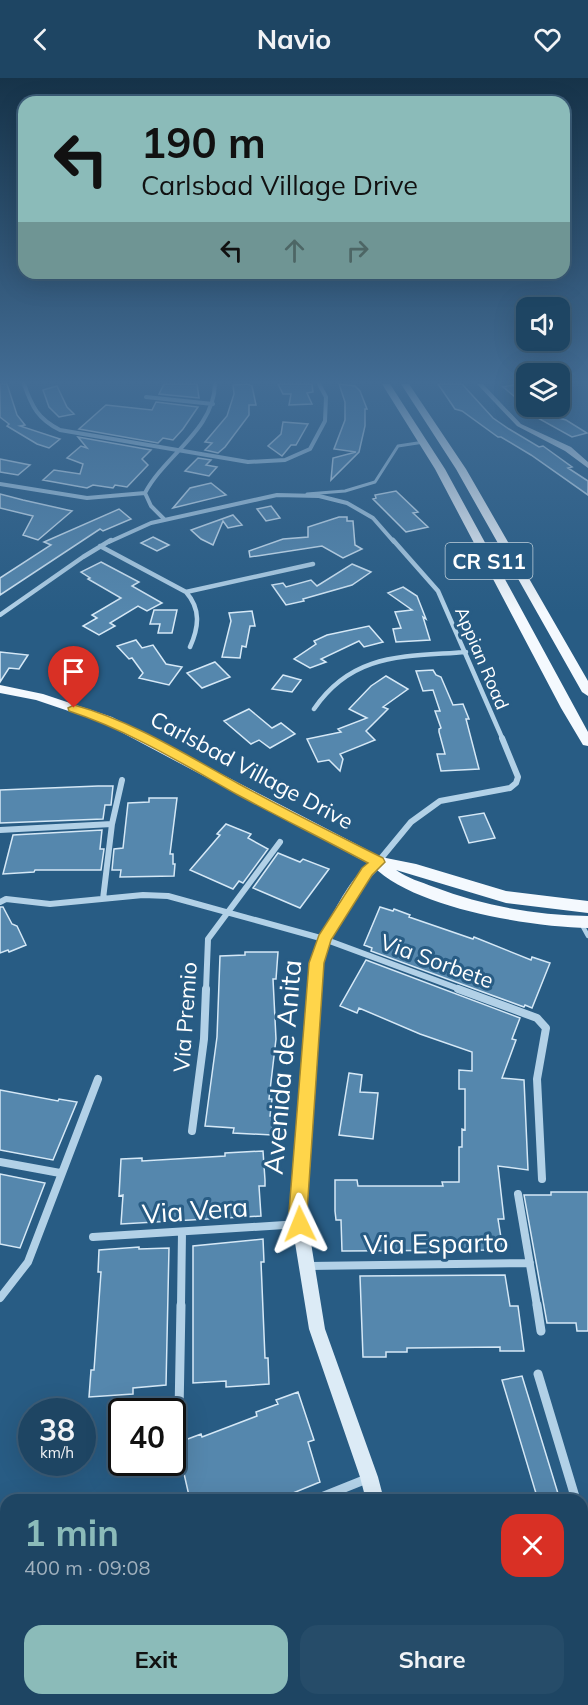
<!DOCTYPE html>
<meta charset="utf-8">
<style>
body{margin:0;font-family:Mulish,sans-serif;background:#264c69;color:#f1f3f6;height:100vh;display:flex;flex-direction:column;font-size:22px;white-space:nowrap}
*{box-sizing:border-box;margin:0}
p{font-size:20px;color:#a1b1be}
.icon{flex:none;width:33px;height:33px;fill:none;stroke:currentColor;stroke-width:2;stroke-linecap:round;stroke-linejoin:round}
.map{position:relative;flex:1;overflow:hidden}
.side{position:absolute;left:0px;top:1416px;width:588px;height:212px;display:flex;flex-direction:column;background:#1e4563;border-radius:18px 18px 0 0;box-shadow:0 6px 24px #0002,0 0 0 2px #3c5d78}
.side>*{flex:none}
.hud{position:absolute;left:18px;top:18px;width:552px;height:183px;border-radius:18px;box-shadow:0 6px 24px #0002,0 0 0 2px #3c5d78;background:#8bbbb9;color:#111;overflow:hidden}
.controls{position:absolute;left:516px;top:219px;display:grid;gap:12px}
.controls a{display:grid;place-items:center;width:54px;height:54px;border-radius:12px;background:#1e4563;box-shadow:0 6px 24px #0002,0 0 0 2px #3c5d78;font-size:30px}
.speed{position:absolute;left:18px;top:1320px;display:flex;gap:12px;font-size:30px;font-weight:700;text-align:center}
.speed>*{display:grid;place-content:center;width:78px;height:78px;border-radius:50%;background:#1e4563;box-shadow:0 6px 24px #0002,0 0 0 2px #3c5d78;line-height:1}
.speed small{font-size:15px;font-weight:400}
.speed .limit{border:3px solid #111;border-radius:9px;background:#fff;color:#111}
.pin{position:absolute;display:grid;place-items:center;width:51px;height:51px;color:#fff;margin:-62px -26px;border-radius:50% 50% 50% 0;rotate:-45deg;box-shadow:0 0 6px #0007}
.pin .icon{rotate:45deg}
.me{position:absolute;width:66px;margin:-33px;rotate:358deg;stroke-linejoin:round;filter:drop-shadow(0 0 4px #0008)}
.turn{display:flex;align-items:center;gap:21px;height:126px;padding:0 24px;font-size:27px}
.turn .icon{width:78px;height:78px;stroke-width:2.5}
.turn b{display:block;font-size:42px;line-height:51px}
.lanes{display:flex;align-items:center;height:57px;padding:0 24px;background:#0003;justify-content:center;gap:30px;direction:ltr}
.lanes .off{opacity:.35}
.round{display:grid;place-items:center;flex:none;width:63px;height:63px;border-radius:18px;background:#264c69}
.headline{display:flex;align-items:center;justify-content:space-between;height:102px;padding:0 24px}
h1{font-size:36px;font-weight:700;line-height:45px;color:#8bbbb9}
.cta{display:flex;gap:12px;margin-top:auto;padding:12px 24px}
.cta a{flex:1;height:69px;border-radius:18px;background:#8bbbb9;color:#111;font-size:24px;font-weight:700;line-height:69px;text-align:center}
.cta a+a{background:#264c69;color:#f1f3f6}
header{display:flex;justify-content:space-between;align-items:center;height:78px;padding:0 24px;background:#1e4563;font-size:27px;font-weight:700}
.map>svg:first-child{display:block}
.building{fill:#5587ad;stroke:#d5e8f6;stroke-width:1.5}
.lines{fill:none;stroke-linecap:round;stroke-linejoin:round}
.lane-far1{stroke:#b2d1e7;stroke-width:3}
.lane{stroke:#b2d1e7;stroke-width:4.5}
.street-far4{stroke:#b2d1e7;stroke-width:4}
.street-far3{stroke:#b2d1e7;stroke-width:4.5}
.street-far2{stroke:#b2d1e7;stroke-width:6}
.street-far1{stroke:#b2d1e7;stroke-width:8}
.street{stroke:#b2d1e7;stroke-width:9}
.secondary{fill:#dcebf6;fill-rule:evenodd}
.primary{fill:#f4f9fe;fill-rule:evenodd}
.route{fill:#ffd54a;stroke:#a68a30;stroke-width:1.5}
.labels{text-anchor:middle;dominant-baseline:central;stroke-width:6;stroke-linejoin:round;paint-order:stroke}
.far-street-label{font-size:18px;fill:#fff;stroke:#285c84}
.shield{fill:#285c84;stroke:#beceda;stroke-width:1.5}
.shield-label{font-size:21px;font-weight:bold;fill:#fff}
.street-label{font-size:22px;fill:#fff;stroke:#285c84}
.near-street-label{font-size:27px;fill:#fff;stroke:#285c84}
</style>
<header><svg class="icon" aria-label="back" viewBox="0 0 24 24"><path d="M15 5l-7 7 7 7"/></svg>Navio<svg class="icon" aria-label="heart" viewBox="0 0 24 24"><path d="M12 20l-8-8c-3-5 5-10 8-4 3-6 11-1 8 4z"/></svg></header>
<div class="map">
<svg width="588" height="1627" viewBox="0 0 588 1627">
<rect width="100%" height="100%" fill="#285c84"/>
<path class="building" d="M0,306H7L17,337L25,347L20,348L60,361L49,370L37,366L7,348L9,346L0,339Z
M164,306H197L199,320L159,316Z
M248,306L252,308L256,327H249V337L225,369L218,375L205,372L212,365L205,364L227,338L234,316L233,307Z
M278,306H312L313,314L307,315L312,326L289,327L291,316H283Z
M339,306L355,308L360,313L367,331H365V348L359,374L331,402L333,380L356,374L334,371L345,342V324Z
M438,306H462L493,340L509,351L539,369L543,368L572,389L568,390L588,403V417L531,377L501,359H498L462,333L455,331Z
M517,306H526V328L503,309Z
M57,308L67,329L74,336L59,339L49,329L43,312Z
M156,324L198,329L183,351L173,362L163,360L158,365L79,351L106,327L152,332Z
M541,330L555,339L566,342L587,355L572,359L527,334Z
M283,344L308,346L296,367H291L282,378L268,368L281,356Z
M78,359L151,372L142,381L148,387L127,409L115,407L113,410L93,407L87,410L43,402L54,392L80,396L83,386L67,380L81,368L87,370Z
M198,380L211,382L206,387L217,389L209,398L185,393Z
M0,381L30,387L18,397L0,394Z
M211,405L226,417L173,430L190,410Z
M396,413L418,434L413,435L428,449L406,454L373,421L376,420L375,417Z
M0,416L23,422L72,433L38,462L23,457L33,438L0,430Z
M271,428L280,440L266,443L257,431Z
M119,431L131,441L103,453L100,451L0,517V500L51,467L44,464Z
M233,437L242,447L228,450L223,443L213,467L201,461L191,452Z
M339,439H347V443H353L355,467L362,471L343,480L322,468L250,479L249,473L283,461L308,459V449Z
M153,459L169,467L157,473L141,465Z
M101,484L139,504L132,508L162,525L147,533L138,528L110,545L115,548L99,557L83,548L97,540L92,537L121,520L88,501L90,500L81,494Z
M352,486L371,494L352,507L303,521L304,523L286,527L272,507L283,505L286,509L311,502L317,508Z
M403,509L417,518L426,541L423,539L430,562L396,564L393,551L401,550L395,534L412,532L388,515Z
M154,532H177L172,555H158L160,546H150Z
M252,533L255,548H250L246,569L242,568L240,580L222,579L231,543L229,535Z
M369,548L383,564L364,569L359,563L321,581L326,584L310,590L294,581L316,566L314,563L327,557Z
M136,562L142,570L153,567L166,586L182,589L169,607L139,600L143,595L132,580L129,581L117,568Z
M0,574L28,577L19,591L9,590L0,604Z
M215,584L230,599L202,610L187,595Z
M433,592L436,597L441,599L453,627L463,626L469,641H466L479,691L441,693L437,676H445L439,654V651L441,650L435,633H440L433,612L423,613L416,593Z
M283,597L301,602L292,614L272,611Z
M386,598L408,611L383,629L388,631L366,653L375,662L340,676L343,681L340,693L329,682L318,684L307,661L341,654L338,651L367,640L349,631L371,608Z
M249,631L272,650L281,645L295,656L270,670L259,662L251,666L224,643Z
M98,708H113L111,727H105L103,741L0,745V712Z
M149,720H177L170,776H173V786H175L174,798L120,799L121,792H112L114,771L123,770L128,725L149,724Z
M484,735L495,760L469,765L459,739Z
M226,746L251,756L248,760L268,771L243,805L239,803L233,811L190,792L220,757L217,756Z
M102,752L100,771H104L101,792H35L34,794L3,796L13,757Z
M278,775L300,784L303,781L329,791L300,830L253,810Z
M0,829H3L12,846L17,848L26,867L9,874L8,872L0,875Z
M380,829L393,833L394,831L410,837L409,839L473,861L474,859L531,882L532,879L550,885L532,930L525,927L524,929L371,873L372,870L364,867Z
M245,874H278L276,901H273L276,961L269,1021H272L270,1038H273L272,1057L233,1055L234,1050L205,1048L217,959L220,878L245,877Z
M366,882L520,940L512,961L516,962L502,1000L524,1002L528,1092L498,1088L504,1141H498L503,1172L342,1173L341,1142H336L335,1133V1102H357L358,1108H443L442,1104H459V1069H462V1051L465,1052V1011H459V992L472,993V974L420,956L359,930L357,935L340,928Z
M349,995L362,997L360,1014L378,1015L373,1061L339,1057Z
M0,1012L58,1023L59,1021L77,1024L53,1082L0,1072Z
M263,1073L265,1102V1108H259L261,1138L121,1146L123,1117L119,1118L121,1081L142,1080V1083L225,1078V1075Z
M0,1096L45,1105L20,1170L0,1166Z
M551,1114H588V1253H577L576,1245H547L524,1117H551Z
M263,1161L264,1184H261L265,1280H268L269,1306L226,1309V1303L193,1305V1168Z
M139,1169V1171L169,1170L166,1307L133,1310V1316L89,1319L91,1292H94L101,1194H98L99,1172Z
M505,1197L510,1228H518L524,1273H500V1269L407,1270V1274H386V1279H363L360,1198Z
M522,1298L560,1422H538L502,1302Z
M298,1314L314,1362L308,1364L320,1404L276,1422H190L177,1365L201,1356L202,1359L257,1338L256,1334L278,1326L276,1322Z"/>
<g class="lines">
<path class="lane-far1" d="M307,416L345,413L375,404L398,368L424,364"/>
<path class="lane" d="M582,847L588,858"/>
<path class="street-far4" d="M24,306C32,329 38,341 60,352L248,384L285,382L310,371L325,343L326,319L319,306
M146,319L213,326
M0,406L87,420L145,415
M164,441L151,428L145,415C165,377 214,352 215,306
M109,464L151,445L277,417L319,418L347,425L373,440L394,464"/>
<path class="street-far3" d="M393,462L438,513L503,662
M100,468L186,514C201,531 199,549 190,569
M186,514L313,486
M0,537L83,479L111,462
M314,631C353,574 404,579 466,574"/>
<path class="street-far2" d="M0,752L112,746
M378,784L411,744L440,723L510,710L516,705L518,699L502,660
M103,821L112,746L122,702
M0,824L6,821L50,826L143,817L168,818L324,861L462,912
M206,912L208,861L280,764"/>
<path class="street-far1" d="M458,911L537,940L546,950L537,1001L542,1101
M192,1053L204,961L206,911
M0,1084L60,1095
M518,1116L537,1228
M93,1159L300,1146
M309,1188L530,1185
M0,1220L28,1184L98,1001
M181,1228L182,1154"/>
<path class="street" d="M537,1227L541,1253
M538,1296L576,1422
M179,1334L181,1227
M314,1422L369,1400
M582,1442L588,1462
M0,1518L6,1525
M103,1622L111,1627"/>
<path class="secondary" d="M477,306H483L521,346L571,369L588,384V390L565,373L517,348Z
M378,780L384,784C378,793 369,800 362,809C345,832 332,858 323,885L306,1134L325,1251L378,1399L384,1422H366L360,1399L309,1251L290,1134L311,885C319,860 352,789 378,780Z
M403,1622H423L424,1627H404Z"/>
<path class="primary" d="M382,306H390L445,391L588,654V668L583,667L561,630L435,391Z
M401,306H409L466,391L588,603V618L582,614L456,391Z
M0,607L43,616L112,639L381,779L416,786L506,813L588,823V835L506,825L396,792C407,800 421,804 434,809C484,828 535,837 588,838V850C531,849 413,830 373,788L104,645L36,622L0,615Z"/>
</g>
<linearGradient id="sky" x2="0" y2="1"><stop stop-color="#163349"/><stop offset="0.57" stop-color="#426c94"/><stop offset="1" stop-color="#426c94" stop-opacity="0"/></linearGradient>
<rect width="588" height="534" fill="url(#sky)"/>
<path class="route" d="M74,627C133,643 186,677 239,706C286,732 335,756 383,780L385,784L372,797L331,862L324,885L307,1134L309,1146L307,1152L300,1155L294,1152L289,1134L309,885L319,857L362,790L368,785C325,762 281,740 238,717C183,686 130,653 69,633L68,630Z"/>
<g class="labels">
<g class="far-street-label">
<text transform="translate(482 580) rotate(67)">Appian Road</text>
</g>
<rect class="shield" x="445.5" y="465" width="87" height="36" rx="4.5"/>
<g class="shield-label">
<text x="489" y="483">CR S11</text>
</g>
<g class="street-label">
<text transform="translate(252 692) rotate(28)">Carlsbad Village Drive</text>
<text transform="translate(437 883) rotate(20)">Via Sorbete</text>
<text transform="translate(185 939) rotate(-86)">Via Premio</text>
</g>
<g class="near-street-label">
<text transform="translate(282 989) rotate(-85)">Avenida de Anita</text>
<text transform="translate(195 1132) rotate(-4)">Via Vera</text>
<text transform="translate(436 1165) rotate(-1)">Via Esparto</text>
</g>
</g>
</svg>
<div class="controls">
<a><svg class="icon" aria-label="sound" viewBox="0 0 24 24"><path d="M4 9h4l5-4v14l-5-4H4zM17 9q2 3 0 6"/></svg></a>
<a><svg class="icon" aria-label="layers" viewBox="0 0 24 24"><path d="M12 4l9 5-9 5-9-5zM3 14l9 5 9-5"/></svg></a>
</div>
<div class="speed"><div>38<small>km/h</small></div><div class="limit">40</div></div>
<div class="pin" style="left:74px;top:630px;background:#d93025"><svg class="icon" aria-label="arrive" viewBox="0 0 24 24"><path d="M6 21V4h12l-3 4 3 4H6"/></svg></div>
<svg class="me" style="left:300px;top:1146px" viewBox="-20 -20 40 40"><path d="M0-17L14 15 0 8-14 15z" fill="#ffd54a" stroke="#fff" stroke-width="4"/></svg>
<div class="hud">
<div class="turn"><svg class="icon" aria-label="left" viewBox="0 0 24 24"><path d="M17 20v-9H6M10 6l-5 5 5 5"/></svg><div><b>190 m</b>Carlsbad Village Drive</div></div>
<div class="lanes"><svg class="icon" aria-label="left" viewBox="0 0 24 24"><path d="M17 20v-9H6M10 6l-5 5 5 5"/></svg><svg class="icon off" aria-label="ahead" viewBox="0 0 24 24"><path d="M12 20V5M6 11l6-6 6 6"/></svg><svg class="icon off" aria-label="right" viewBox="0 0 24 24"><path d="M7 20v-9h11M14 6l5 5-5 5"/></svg></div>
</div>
<section class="side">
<div class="headline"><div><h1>1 min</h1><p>400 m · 09:08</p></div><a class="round" style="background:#d93025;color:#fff"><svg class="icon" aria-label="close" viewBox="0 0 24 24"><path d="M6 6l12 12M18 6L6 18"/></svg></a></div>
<div class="cta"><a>Exit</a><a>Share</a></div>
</section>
</div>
